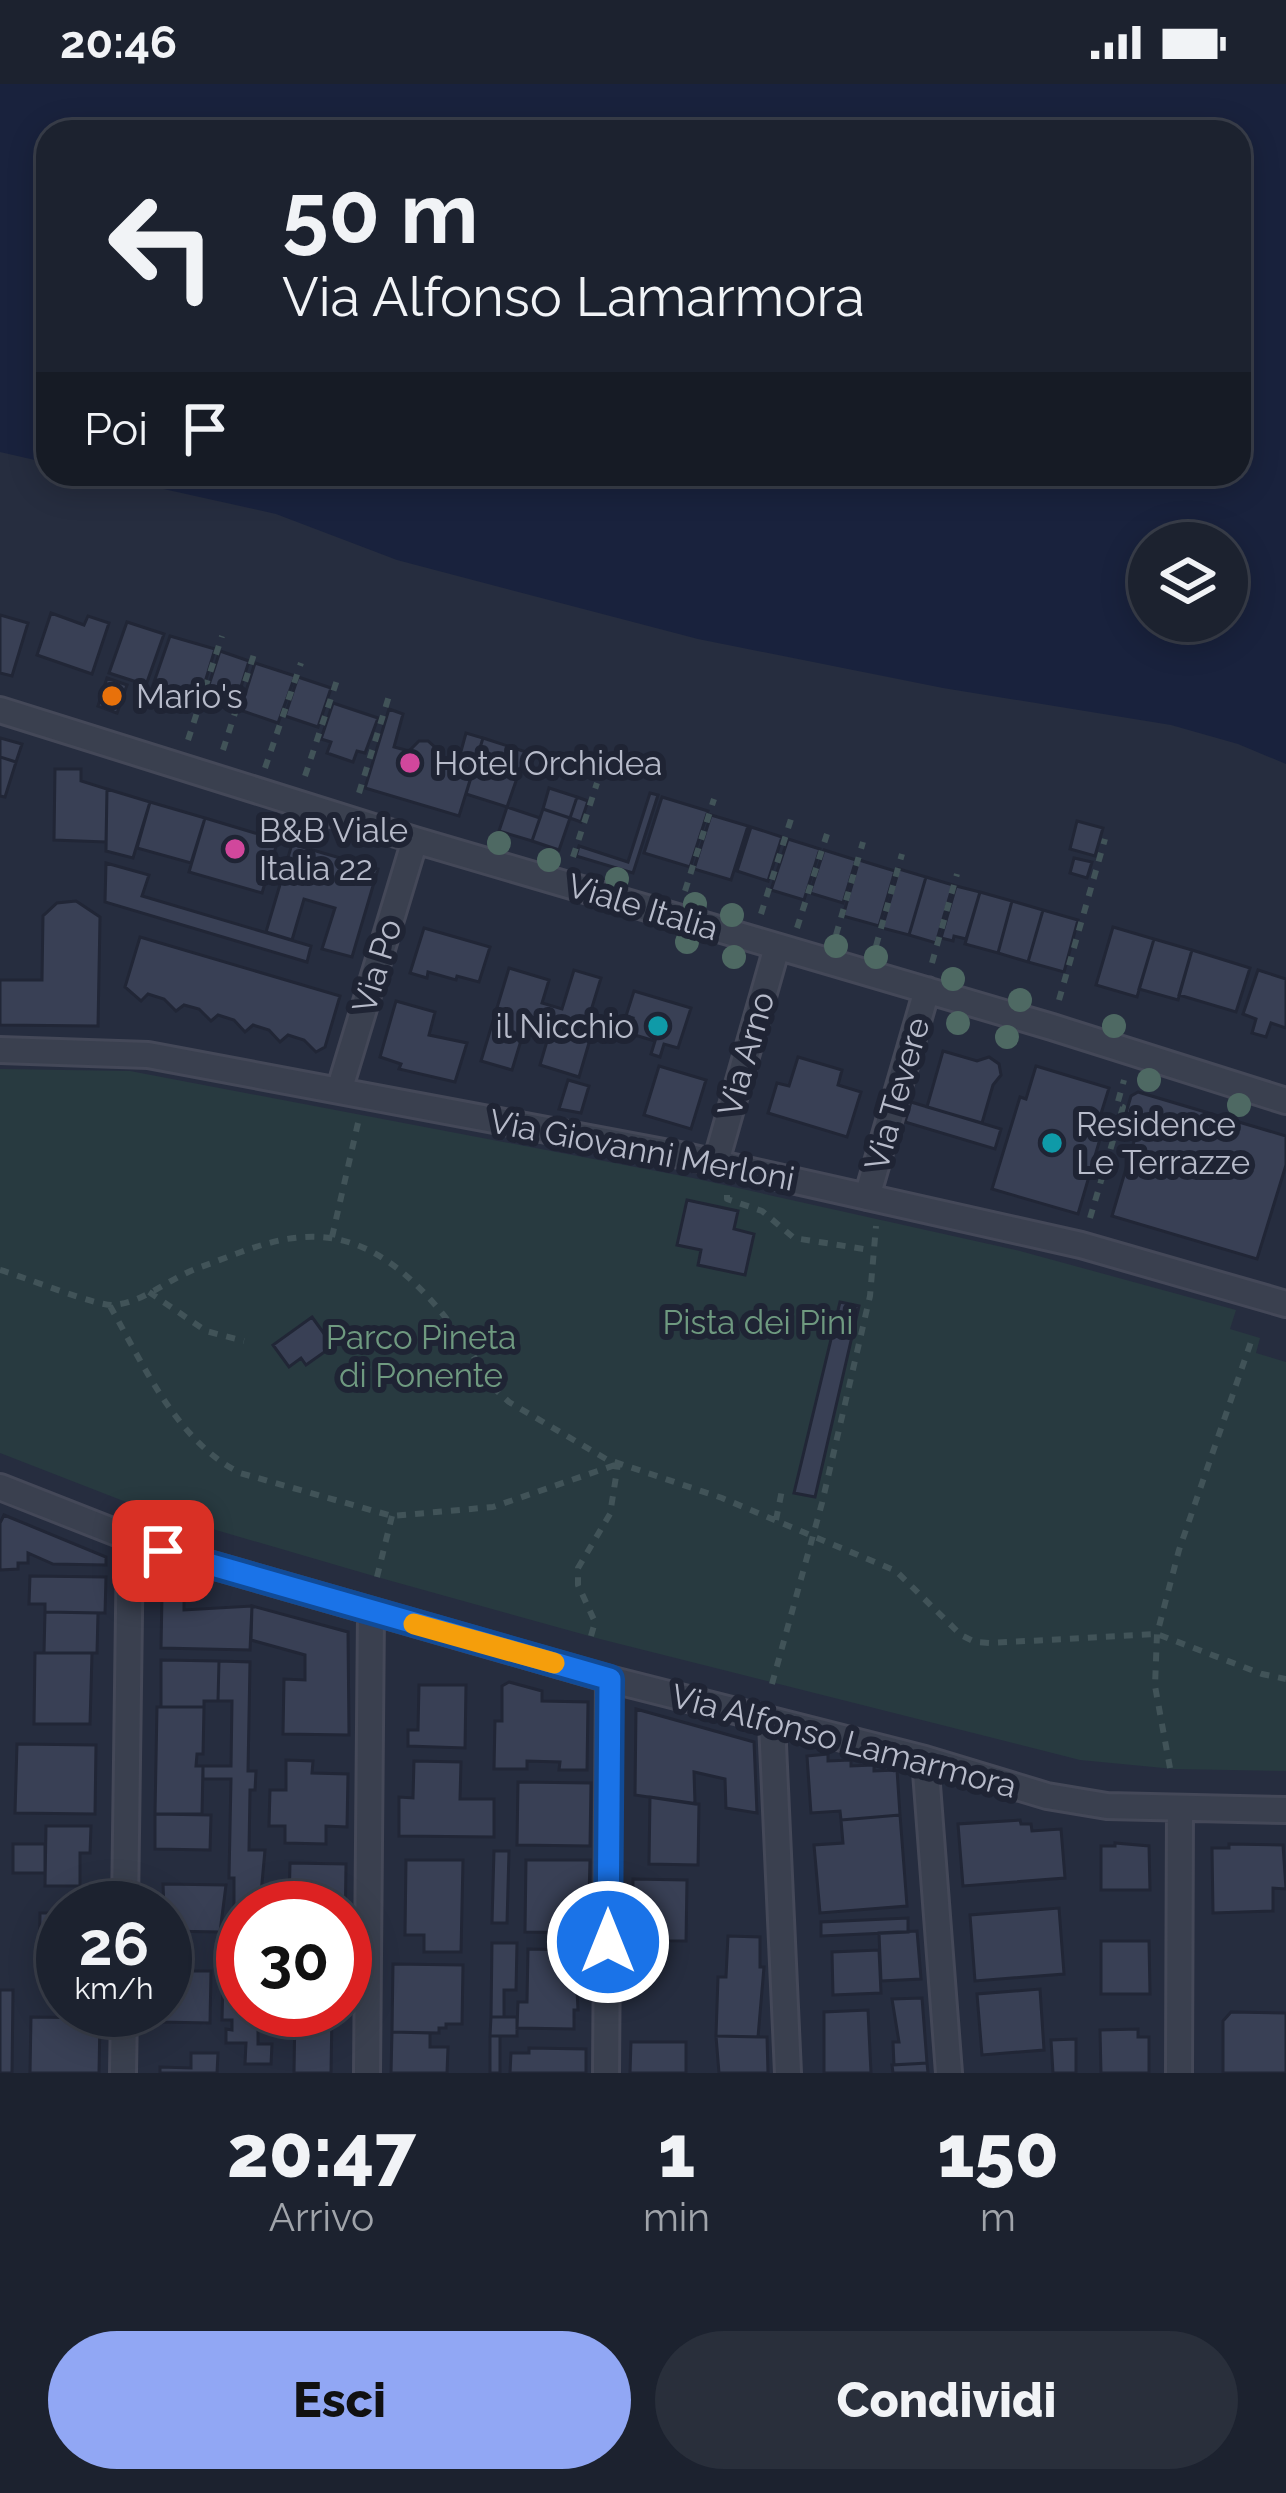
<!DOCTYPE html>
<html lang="it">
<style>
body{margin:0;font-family:Raleway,sans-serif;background:#292f3b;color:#f1f3f6;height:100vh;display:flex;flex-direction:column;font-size:45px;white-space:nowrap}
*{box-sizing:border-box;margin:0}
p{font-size:39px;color:#a0a4aa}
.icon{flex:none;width:66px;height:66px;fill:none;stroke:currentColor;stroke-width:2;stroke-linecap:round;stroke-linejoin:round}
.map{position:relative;height:1989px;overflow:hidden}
.side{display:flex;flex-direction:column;background:#1c222f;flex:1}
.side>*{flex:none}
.banner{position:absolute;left:36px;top:36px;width:1215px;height:366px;border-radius:36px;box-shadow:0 6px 30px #0003,0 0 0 3px #3a3f4b;background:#1c222f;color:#f1f3f6;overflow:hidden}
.fabs{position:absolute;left:1128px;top:438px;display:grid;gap:24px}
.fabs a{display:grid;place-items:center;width:120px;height:120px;border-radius:50%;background:#1c222f;box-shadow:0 6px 30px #0003,0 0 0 3px #3a3f4b;font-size:60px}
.speed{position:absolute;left:36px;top:1797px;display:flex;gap:24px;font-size:60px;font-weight:700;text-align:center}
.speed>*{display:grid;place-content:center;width:156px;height:156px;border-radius:50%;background:#1c222f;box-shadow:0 6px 30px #0003,0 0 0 3px #3a3f4b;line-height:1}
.speed small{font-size:30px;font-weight:400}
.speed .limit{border:18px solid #d22;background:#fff;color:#111}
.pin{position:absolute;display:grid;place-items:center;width:102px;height:102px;color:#fff;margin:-51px;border-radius:24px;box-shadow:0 6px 18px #0006}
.me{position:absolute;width:132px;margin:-66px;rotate:0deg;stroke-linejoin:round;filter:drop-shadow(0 0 9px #0008)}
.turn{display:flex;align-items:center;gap:42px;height:252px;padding:0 48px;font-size:54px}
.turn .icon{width:156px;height:156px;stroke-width:2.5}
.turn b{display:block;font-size:84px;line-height:102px}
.then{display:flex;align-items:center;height:114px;padding:0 48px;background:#0003;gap:24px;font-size:45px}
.eta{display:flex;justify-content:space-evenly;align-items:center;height:204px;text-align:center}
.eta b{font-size:72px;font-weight:800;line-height:84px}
.action{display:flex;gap:24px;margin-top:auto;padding:24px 48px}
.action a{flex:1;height:138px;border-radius:72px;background:#91a7f4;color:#111;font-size:48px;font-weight:800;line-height:138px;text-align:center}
.action a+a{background:#292f3b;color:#f1f3f6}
.status{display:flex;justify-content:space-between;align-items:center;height:84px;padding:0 60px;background:#1c222f;direction:ltr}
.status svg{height:33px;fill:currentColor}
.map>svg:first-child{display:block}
.green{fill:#283a40}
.water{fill:#19223d;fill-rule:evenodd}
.building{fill:#394055;stroke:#212636;stroke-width:3}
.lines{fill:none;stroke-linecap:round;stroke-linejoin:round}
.street-casing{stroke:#444858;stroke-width:30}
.path{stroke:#415358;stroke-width:6;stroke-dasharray:9 9;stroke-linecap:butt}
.street{stroke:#3a404f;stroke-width:24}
.tree{fill:#4e6963}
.route-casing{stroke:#114b97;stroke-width:30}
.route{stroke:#1a73e8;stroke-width:21}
.slow{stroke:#f59e0b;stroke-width:21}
.food-dot{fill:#e8710a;stroke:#1f2434;stroke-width:4.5}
.hotel-dot{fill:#d1479c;stroke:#1f2434;stroke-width:4.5}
.culture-dot{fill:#0f9aa8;stroke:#1f2434;stroke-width:4.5}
.labels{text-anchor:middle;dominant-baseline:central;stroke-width:12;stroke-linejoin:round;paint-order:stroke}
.poi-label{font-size:33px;fill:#b7bbca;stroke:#1f2434;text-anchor:start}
.street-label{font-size:33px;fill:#b7bbca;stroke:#1f2434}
.park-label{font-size:33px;fill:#6f9a80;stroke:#1f2434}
</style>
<div class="status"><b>20:46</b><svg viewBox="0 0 49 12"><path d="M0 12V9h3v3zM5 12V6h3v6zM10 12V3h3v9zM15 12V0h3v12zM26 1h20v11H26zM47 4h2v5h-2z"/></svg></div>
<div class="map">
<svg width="1286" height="1989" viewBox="0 0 1286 1989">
<rect width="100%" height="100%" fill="#262d3f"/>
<path class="green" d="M0,985L130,987L693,1094L1020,1167L1236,1226L1230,1245L1260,1254L1256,1269L1286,1278V1687L1174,1685L1080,1676L600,1555L377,1493L144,1425L0,1369Z"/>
<path class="water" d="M0,0H1286V680L1238,660L1171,641L943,604L698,555L397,476L276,430L96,390H1239V48H48V379L0,368ZM1149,459H1227V537H1149Z"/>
<path class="building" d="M51,529L84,541L88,532L109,539L92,590L37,571Z
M0,531L28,539L12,592L0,589Z
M127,538L164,550L146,601L109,589Z
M170,552L215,565L199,618L152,604Z
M220,567L249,577L235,622L205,613Z
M255,579L295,592L278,639L240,626Z
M298,593L331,604L318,643L285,632Z
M107,594L127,601L117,629L98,622Z
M333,619L378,634L365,669L357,667L353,678L327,669L331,658L321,655Z
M389,625L403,630L394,663L409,667L419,657H428L438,666V676L457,682L466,649L483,654L459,732L365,704Z
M0,654L22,660L16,678L0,673Z
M483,654L526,668L507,723L466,710Z
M0,673L16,678L5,713L0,712Z
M55,685H81V697L107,705L106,758L54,756Z
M549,704L577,713L570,734L543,725Z
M107,705L150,718L133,774L106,767Z
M650,709L658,711L633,789L576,772L579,762L628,778Z
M577,713L588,717L581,738L570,734Z
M662,713L708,727L690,783L644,769Z
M150,718L205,734L191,779L137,764Z
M507,723L540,734L532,757L499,747Z
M543,725L570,734L559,766L532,757Z
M711,731L748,742L731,796L694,785Z
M205,734L278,756L262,809L189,788Z
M1077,737L1103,744L1095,772L1070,765Z
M751,743L782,753L768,797L737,787Z
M788,755L820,765L804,816L771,806Z
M292,760L378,785L352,873L322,865L335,824L304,815L292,856L266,848Z
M824,766L856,776L843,819L810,809Z
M1074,774L1092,778L1087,794L1070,789Z
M859,776L895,787L879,842L843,832Z
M106,779L149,791L142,812L311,862L307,878L105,818Z
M899,785L926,793L909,851L882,844Z
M926,793L953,801L936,859L909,851Z
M956,802L980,808L966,855L954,852L953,857L941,854Z
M980,808L1012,817L998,869L965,860Z
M76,817L100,833L98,942L0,941V896H42L43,832L57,819Z
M1012,817L1043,826L1028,878L998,869Z
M1043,826L1078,836L1064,888L1028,878Z
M1113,843L1154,855L1137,913L1096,901Z
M424,844L490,863L479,898L457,892L456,896L428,888L427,894L410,889Z
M140,853L340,912L325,963L316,968L304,956L288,951L280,958L269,946L253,941L245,948L234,936L218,931L211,937L199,925L184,921L176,927L164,915L148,910L141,917L125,903Z
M1154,855L1192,866L1178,916L1139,905Z
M1192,866L1250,884L1236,928L1179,911Z
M509,884L549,896L542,919L562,925L574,886L601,894L589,933L596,935L579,993L540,981L550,947L526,940L512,986L481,977Z
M1258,886L1286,895V944L1271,939L1266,953L1252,949L1256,935L1243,930Z
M634,907L691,924L678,964L664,960L660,973L651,970L655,957L628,949L633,934L626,932Z
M396,917L435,928L429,951L467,959L455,998L399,985L401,980L380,973Z
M943,967L977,977L989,973L999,980L1001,991L993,1001L982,1039L927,1023Z
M798,973L842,986L838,1001L861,1008L847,1053L768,1029L777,999L789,1002Z
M659,982L706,996L691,1045L644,1031Z
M1036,982L1109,1004L1099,1036L1105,1038L1078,1130L992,1105L1020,1013L1026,1015Z
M568,996L589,1002L581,1029L559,1025Z
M1138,1008L1286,1052V1081L1257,1175L1112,1132L1141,1034L1126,1029L1131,1012Z
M911,1018L1001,1045L995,1065L905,1038Z
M687,1116L738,1127L734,1145L754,1150L745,1191L698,1181L701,1166L677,1161Z
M840,1218L859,1222L815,1413L794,1409Z
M312,1233L333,1262L306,1281L301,1274L289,1283L273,1261Z
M4,1431L106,1473V1481L53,1480L28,1469V1479H18V1485L0,1486V1439Z
M30,1492L106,1493L105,1529L45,1528V1520H29Z
M162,1511L184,1512V1526L252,1522L250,1566L161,1564Z
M252,1522L348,1548L349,1651L283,1650L284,1595L305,1596V1571L251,1556Z
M45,1528L98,1529L97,1569H44Z
M35,1569H92L90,1640H34Z
M161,1576L219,1577L218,1617H204V1623H161Z
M219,1577L250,1578L248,1687H256L255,1706H250L249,1766H265L261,1810H269V1824L234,1823V1794H229L231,1695H203V1682H231L232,1617H218Z
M509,1598L542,1607V1617L588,1618L587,1686H559L560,1678L527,1677V1685H494L495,1637H502V1602Z
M419,1601H466L465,1664L408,1662V1646H418Z
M157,1623H204L203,1670H197L196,1682H203L202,1730H155Z
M636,1625L754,1658L757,1729L726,1724L725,1695L694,1688L695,1720L635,1711Z
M17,1660L96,1661L95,1730L15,1729Z
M828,1670V1677L851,1676V1682L874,1681V1687L897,1686L900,1731L841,1736L840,1727L811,1729L807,1672Z
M286,1676L313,1677L312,1689L348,1690L347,1743L326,1742V1760L285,1759V1742H269L270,1706H286Z
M414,1677L461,1678L460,1715H494V1753L399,1752V1713L413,1714Z
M518,1698L591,1699L590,1762L517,1761Z
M650,1713L699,1720L698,1781L649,1780Z
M155,1730L211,1731L210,1766L155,1765Z
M900,1731L907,1822L820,1829L814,1761L843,1759L841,1736Z
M1020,1736L1021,1740H1031L1032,1747L1061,1745L1065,1794L963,1802L958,1740Z
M46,1742H91L90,1769H80V1802H45Z
M1115,1759L1149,1762L1150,1806H1101V1762H1115Z
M13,1760H45V1789H13Z
M1229,1760L1283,1761L1286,1805L1273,1804V1827L1213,1829L1212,1764H1229Z
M494,1767H509L507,1839H492Z
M406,1776H463L461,1868H424V1851H405Z
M526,1776H590L588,1849L525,1848Z
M290,1779L346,1780L345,1850V1824H289Z
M633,1795L687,1796L686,1857L632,1856Z
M163,1800L226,1801L220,1848L165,1847Z
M1059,1824L1064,1890L975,1897L970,1831Z
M40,1829H63V1896L39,1895Z
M908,1834V1848L821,1852V1838Z
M233,1839H243V1926H263V1936L258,1935V1960H272L271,1980H245L246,1959H226V1945L232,1946V1936H222L223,1896H233V1877H223V1862L233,1863Z
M917,1847L921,1895L881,1897L879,1849Z
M728,1852L760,1853V1883H764L758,1953L716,1952L718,1893H726Z
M632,1856H665V1879H632Z
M1101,1857H1149L1150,1910H1101Z
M492,1859H517L516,1906H504V1933H491Z
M528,1865L575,1866L578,1926H574V1945L517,1944L518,1918H527Z
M879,1866L881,1909L833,1911L832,1868Z
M393,1880L463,1881L462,1940H446V1944H439V1949L392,1948Z
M165,1887H211L210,1939L159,1938V1926H165Z
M1040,1905L1044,1966L982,1971L977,1910Z
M0,1906H13L12,1989H0Z
M922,1914L927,1979L894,1981L893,1958H899L892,1915Z
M295,1926H332L331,1989H294Z
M868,1926L871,1989H824V1928Z
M1231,1928L1286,1929V1989H1223V1937Z
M31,1933L100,1934L99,1989H30Z
M491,1933H517V1952H490Z
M1138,1945V1953H1149V1989H1101L1100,1946Z
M392,1948L430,1949V1963H448L447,1989H391Z
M490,1952H500V1989H490Z
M716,1952L767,1953L768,1989H719Z
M1076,1955V1989H1053L1051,1956Z
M631,1958H686V1989H630Z
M529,1964L586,1965V1989H510L511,1969H529Z
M191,1969H218L217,1989H160V1983L191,1984Z
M927,1979L928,1989H893L892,1981Z"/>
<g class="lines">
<g class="street-casing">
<path id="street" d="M0,626L415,756L1052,943L1286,1017
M0,966L148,971L685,1072L1081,1161L1286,1220
M339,1007L415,756
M716,1078L777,863
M867,1113L927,906
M0,1403L163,1467L609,1595L925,1675L1047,1712L1107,1722L1286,1726
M772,1639L788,1989
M925,1675L949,1989
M125,1824L130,1456
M123,1989L124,1926
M367,1989L371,1528
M606,1989L609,1595
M1179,1989L1180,1725"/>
</g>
<path class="path" d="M188,656L222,552
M223,666L256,564
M265,684L301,579
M305,692L338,593
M359,709L389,612
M573,773L597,699
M685,807L714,715
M761,830L791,735
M797,844L827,750
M836,851L863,758
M876,862L902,770
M932,879L957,790
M1059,916L1105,755
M727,1111V1115L762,1127L794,1154L870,1166
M1090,1134L1123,1023L1117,1021L1124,996
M332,1153L358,1039
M0,1186C22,1192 98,1223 114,1221C144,1218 170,1194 198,1184C232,1172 268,1155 304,1153C395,1147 452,1239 496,1306L509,1318L606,1375L722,1414L896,1487L961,1551L975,1558L990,1559L1157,1550L1262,1590L1286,1595
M149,1208L206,1247L244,1257
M110,1222C144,1282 177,1357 240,1389L392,1432L493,1423L618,1380
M776,1436L782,1406
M377,1493L392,1432
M591,1552L595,1538L578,1501V1484L610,1430L618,1380
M772,1600L822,1419L870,1212L876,1142
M1170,1684L1155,1602L1157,1550L1179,1466L1253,1252"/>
<use href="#street" class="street"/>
</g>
<g class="tree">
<circle cx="499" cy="759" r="12"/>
<circle cx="549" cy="776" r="12"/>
<circle cx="617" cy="795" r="12"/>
<circle cx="695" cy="820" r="12"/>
<circle cx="732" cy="831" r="12"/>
<circle cx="687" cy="858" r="12"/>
<circle cx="836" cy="862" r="12"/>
<circle cx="734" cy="873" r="12"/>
<circle cx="876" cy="873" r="12"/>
<circle cx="953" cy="895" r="12"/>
<circle cx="1020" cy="916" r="12"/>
<circle cx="958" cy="939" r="12"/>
<circle cx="1114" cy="942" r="12"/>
<circle cx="1007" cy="953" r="12"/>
<circle cx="1149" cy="996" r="12"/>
<circle cx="1239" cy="1021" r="12"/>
</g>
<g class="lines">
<g class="route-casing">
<path id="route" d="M163,1467L610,1595L608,1858"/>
</g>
<use href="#route" class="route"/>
<path class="slow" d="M414,1540L554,1579"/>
</g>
<circle class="food-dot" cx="112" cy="612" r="12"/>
<g class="hotel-dot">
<circle cx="410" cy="679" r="12"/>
<circle cx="235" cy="765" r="12"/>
</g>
<g class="culture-dot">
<circle cx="658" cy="942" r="12"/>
<circle cx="1052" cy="1059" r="12"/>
</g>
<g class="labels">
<g class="poi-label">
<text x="136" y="612">Mario's</text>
<text x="434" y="679">Hotel Orchidea</text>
<text x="259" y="746">B&amp;B Viale<tspan x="259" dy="38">Italia 22</tspan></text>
<text x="634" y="942" text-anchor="end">il Nicchio</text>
<text x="1076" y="1040">Residence<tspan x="1076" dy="38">Le Terrazze</tspan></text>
</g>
<g class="street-label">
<text transform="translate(643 823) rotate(17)">Viale Italia</text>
<text transform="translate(377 882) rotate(-73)">Via Po</text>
<text transform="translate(746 970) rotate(-74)">Via Arno</text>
<text transform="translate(897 1010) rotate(-74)">Via Tevere</text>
<text transform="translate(642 1066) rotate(11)">Via Giovanni Merloni</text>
<text transform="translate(844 1657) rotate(15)">Via Alfonso Lamarmora</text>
</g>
<g class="park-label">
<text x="758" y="1238">Pista dei Pini</text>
<text x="421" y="1253">Parco Pineta<tspan x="421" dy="38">di Ponente</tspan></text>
</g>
</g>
</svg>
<div class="fabs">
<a><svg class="icon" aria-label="layers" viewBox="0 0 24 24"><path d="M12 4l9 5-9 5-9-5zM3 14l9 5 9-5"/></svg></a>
</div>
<div class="speed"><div>26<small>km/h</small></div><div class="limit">30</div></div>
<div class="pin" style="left:163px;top:1467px;background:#d93025"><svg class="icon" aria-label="arrive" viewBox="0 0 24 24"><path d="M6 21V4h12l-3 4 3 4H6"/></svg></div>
<svg class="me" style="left:608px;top:1858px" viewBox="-20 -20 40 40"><circle r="17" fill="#1a73e8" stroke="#fff" stroke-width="3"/><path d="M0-11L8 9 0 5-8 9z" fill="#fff"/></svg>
<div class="banner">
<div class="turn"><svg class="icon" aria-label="left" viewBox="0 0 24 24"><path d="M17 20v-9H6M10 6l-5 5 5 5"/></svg><div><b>50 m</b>Via Alfonso Lamarmora</div></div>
<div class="then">Poi<svg class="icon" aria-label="arrive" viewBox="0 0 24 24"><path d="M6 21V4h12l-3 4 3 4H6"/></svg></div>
</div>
</div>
<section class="side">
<div class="eta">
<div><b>20:47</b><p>Arrivo</p></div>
<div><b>1</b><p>min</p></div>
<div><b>150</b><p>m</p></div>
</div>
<div class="action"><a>Esci</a><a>Condividi</a></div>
</section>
